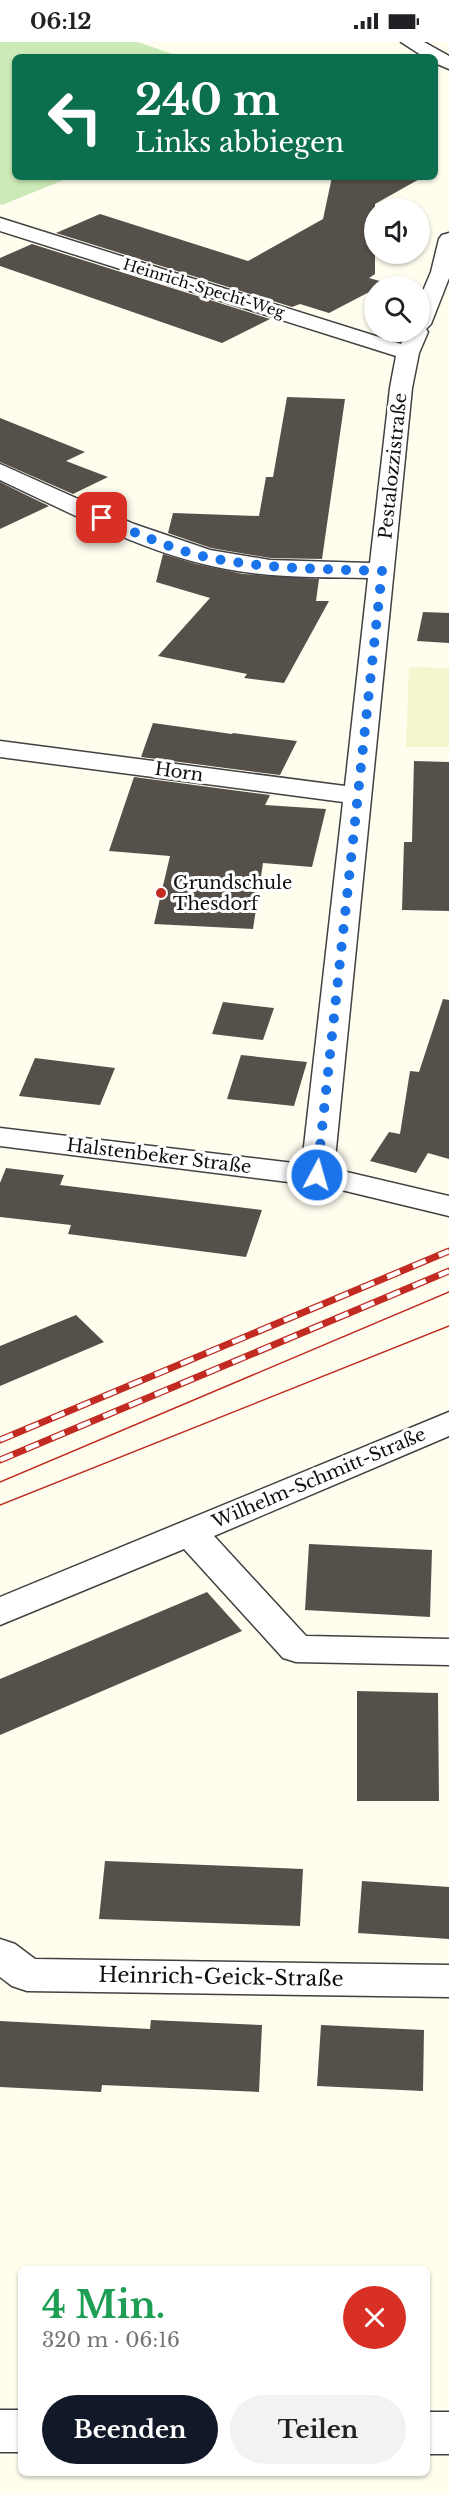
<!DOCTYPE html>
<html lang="de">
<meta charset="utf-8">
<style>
body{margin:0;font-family:"Libre Baskerville",serif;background:#f2f2f2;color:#202124;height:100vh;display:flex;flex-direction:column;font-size:22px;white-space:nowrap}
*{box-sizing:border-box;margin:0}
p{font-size:20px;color:#757577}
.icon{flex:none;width:33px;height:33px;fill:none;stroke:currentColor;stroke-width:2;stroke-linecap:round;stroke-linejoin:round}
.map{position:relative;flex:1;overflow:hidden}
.side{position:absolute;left:18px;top:2224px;width:412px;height:210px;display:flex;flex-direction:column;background:#fff;border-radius:9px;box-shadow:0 2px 4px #0004}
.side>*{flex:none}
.banner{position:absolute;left:12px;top:12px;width:426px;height:126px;border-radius:9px;box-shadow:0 2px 4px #0004;background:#0b6e4f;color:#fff;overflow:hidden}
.tools{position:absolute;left:364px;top:156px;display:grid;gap:12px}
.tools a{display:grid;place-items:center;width:66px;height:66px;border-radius:50%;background:#fff;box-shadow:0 2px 4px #0004;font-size:30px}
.pin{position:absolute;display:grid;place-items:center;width:51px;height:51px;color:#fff;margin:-26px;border-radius:12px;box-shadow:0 3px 9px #0006}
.me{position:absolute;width:66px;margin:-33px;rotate:6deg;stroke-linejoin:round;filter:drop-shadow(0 0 4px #0008)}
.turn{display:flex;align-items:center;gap:21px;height:126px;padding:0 24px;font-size:27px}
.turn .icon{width:78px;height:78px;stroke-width:2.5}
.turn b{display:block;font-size:42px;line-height:51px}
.round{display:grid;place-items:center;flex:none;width:63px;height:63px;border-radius:32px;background:#f2f2f2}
.head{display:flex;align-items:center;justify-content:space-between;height:102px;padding:0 24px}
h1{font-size:36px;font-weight:700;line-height:45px;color:#1e9e55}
.action{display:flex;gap:12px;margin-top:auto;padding:12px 24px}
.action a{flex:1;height:69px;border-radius:36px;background:#111827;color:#fff;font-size:24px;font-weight:700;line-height:69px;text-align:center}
.action a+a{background:#f2f2f2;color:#202124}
.status{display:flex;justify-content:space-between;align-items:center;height:42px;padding:0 30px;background:#fff;direction:ltr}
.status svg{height:16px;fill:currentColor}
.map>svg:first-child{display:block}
.farmland{fill:#f5f5ce}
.green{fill:#cceab7}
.building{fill:#56504a}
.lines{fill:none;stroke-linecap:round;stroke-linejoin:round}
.street-casing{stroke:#414141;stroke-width:3}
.street{fill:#fff;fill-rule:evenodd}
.tram{stroke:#c12b22;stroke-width:1.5}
.rail-casing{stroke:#c12b22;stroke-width:7}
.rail{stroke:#fff;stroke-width:4.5;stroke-dasharray:14;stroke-linecap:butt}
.route{stroke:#1a73e8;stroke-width:10;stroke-dasharray:0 18}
.poi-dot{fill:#c12b22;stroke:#fff;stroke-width:2}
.labels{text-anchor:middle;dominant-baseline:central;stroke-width:6;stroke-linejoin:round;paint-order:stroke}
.far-street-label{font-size:15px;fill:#0e0e0e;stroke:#fff}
.street-label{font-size:18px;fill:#0e0e0e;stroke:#fff}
.poi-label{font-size:18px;fill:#0e0e0e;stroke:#fff;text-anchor:start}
.near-street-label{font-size:21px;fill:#0e0e0e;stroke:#fff}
</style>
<div class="status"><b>06:12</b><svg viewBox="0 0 49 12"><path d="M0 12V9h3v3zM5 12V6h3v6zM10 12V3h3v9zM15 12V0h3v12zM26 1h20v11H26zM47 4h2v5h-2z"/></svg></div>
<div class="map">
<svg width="449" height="2453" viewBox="0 0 449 2453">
<rect width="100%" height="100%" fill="#fffdee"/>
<path class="farmland" d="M409,625L449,626V705H406Z"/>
<path class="green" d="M0,0H138L181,15H15V135H71L2,163L0,162Z"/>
<path class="building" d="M332,135H423L375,162V232L369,236L387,241L375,244V247L329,271L300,262L292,265L56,191L100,172L248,219L323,177Z
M32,202L270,277L222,301L0,224V216Z
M287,355L345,357L322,517L270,516L211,506L168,491L173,471L259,474L266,435H273Z
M0,376L85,410L66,419L108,435L73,452L0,420Z
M0,440L26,453L49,464L0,487Z
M163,512L196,522L243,532L319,537L316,559H329L284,641L244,636L247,632L158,614L210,556L156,540Z
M423,570L449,571V601L417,599Z
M153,681L232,692L233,691L297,699L280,733L141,715Z
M414,719L449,720V869L402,868L404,800H412Z
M134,735L270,753L265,763L326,767L312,825L263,821L253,887L154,882L170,814L109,809Z
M443,957L449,958V1117L428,1111L416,1131L370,1119L389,1090L400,1092L410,1029L419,1030Z
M223,960L274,966L263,998L212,992Z
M241,1013L307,1020L294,1064L227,1057Z
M35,1016L115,1026L100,1063L19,1054Z
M6,1126L64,1133L60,1143L262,1168L246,1215L68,1192L71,1183L0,1175V1141Z
M76,1273L104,1300L0,1344V1304Z
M309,1502L432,1508L430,1575L305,1568Z
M207,1550L242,1589L0,1693V1637Z
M357,1649L438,1651L439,1759H357Z
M105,1819L303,1827L300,1884L99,1877Z
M362,1839L449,1845V1897L358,1891Z
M151,1978L262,1983L259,2050L102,2043L101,2050L0,2045V1979L150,1987Z
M321,1983L424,1988L423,2049L317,2044Z"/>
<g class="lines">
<g class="street-casing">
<path id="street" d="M401,0H424L449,14V27L435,21V15H424Z
M0,176L401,302L407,290H420V256L431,230L439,197L442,193L449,191V236L431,282L426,287L428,290L419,311L412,346L334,1127L449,1154V1174L329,1145L0,1104V1086L302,1122L343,760L0,715V699L345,744L368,536C321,535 273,536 226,527C146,512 73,472 0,438V422L134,482L210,508L270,518L370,521L390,346L396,314L0,189Z
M449,1370V1394L214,1494L306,1594L449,1597V1623L296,1620L283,1616L184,1507L0,1583V1555Z
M0,1897L15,1902L35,1917L449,1923V1955L27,1949L12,1944L0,1935Z
M0,2368H21V2410H0Z
M428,2370H449V2412H428Z"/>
</g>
<use href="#street" class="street"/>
<path class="tram" d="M0,1440L449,1250
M0,1463L449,1284"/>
<g class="rail-casing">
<path id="rail" d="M0,1398L449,1209
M0,1418L449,1229"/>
</g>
<use href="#rail" class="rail"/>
</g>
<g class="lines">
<path class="route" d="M102,476C136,491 171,507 206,515C264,527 323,527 382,529L317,1133"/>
</g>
<circle class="poi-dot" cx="161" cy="851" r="6"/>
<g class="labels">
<g class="far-street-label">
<text transform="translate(204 246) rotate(17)">Heinrich-Specht-Weg</text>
</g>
<g class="street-label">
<text transform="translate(393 424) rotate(-84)">Pestalozzistraße</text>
<text transform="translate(179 730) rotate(8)">Horn</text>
<text transform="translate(159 1114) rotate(7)">Halstenbeker Straße</text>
<text transform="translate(319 1436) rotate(-23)">Wilhelm-Schmitt-Straße</text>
</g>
<g class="poi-label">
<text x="173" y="841">Grundschule<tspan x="173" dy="21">Thesdorf</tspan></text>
</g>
<g class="near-street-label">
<text transform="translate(221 1935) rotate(1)">Heinrich-Geick-Straße</text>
</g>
</g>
</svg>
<div class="tools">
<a><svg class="icon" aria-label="sound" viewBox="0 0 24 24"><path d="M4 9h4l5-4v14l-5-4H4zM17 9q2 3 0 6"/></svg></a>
<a><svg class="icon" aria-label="search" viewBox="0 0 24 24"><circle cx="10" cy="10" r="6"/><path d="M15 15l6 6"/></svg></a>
</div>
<div class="pin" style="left:102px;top:476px;background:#d93025"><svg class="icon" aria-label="arrive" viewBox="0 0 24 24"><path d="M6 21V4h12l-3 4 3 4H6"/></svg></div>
<svg class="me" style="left:317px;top:1133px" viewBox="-20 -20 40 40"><circle r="17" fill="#1a73e8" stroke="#fff" stroke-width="3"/><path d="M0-11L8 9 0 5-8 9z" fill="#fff"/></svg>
<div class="banner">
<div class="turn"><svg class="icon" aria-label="left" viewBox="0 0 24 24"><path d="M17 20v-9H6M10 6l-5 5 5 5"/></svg><div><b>240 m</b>Links abbiegen</div></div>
</div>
<section class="side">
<div class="head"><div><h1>4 Min.</h1><p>320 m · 06:16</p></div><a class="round" style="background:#d93025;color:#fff"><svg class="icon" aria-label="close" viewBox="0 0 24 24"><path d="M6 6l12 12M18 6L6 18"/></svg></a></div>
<div class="action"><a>Beenden</a><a>Teilen</a></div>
</section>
</div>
